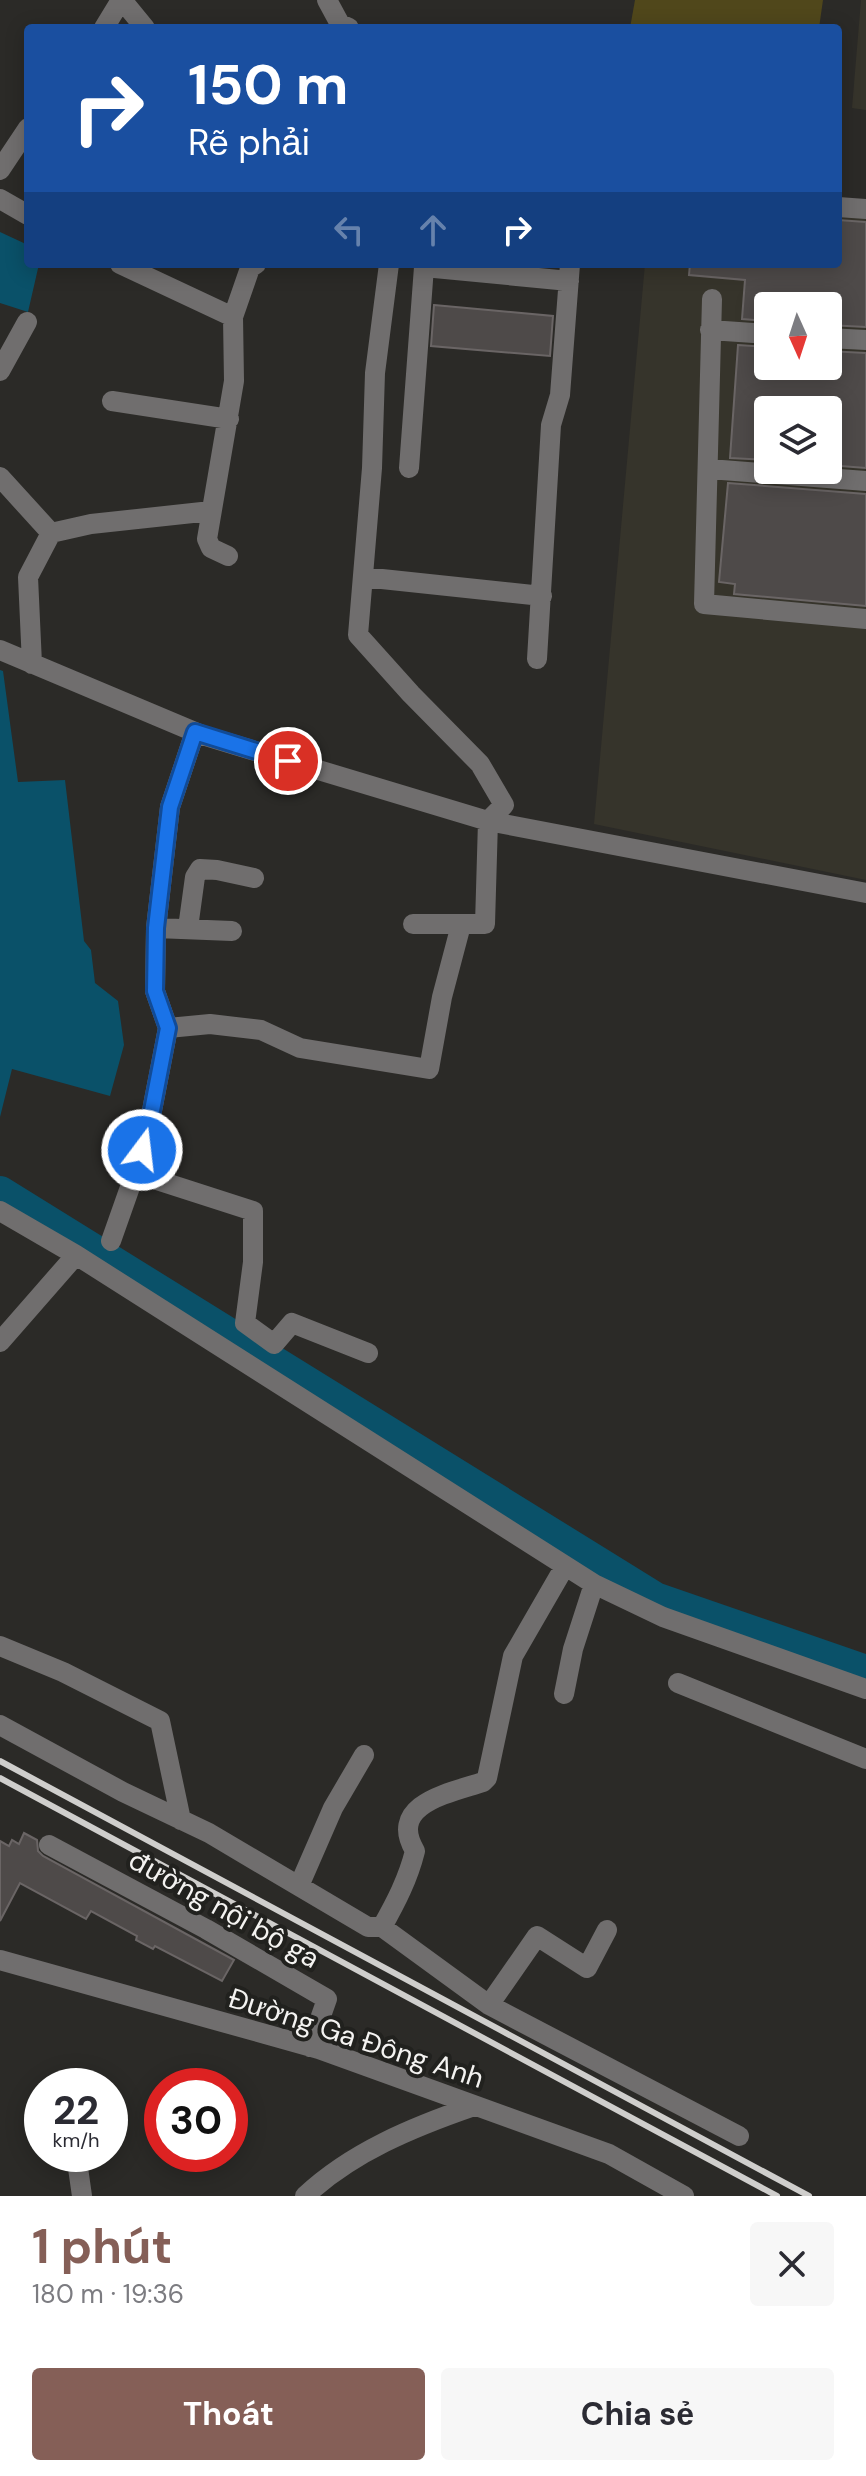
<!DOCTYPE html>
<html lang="vi">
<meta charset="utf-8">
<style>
body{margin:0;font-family:"DM Sans",sans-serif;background:#f7f7f7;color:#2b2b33;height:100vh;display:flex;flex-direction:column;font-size:30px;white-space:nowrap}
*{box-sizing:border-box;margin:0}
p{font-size:26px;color:#7c7c81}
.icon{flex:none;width:44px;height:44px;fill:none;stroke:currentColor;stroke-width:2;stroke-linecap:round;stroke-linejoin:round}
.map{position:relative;height:2196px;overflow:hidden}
.details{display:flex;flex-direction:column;background:#fff;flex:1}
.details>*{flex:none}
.top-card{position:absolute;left:24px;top:24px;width:818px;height:244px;border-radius:8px;box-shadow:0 4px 20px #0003;background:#1a4fa0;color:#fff;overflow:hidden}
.needle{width:52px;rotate:177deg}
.fabs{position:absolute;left:754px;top:292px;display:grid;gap:16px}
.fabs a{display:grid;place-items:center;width:88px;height:88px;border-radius:8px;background:#fff;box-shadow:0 4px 20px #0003;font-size:40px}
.speed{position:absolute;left:24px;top:2068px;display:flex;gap:16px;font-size:40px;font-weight:700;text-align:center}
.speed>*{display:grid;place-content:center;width:104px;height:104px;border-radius:50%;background:#fff;box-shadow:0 4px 20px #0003;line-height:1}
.speed small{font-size:20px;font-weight:400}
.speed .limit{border:12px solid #d22;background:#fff;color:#111}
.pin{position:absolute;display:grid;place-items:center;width:68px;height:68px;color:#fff;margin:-34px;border:4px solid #fff;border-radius:50%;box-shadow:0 2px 8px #0007}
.me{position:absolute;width:88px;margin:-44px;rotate:15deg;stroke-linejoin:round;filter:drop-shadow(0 0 6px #0008)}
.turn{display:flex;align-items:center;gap:28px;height:168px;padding:0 32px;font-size:36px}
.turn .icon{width:104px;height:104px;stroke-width:2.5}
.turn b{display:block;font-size:56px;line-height:68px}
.lanes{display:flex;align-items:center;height:76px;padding:0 32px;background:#0003;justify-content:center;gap:40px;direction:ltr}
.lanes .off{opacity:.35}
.round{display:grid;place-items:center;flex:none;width:84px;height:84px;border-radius:8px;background:#f7f7f7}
.overview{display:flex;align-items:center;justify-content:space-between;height:136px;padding:0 32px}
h1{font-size:48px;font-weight:700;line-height:60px;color:#855f57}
.button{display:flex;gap:16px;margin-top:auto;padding:16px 32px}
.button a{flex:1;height:92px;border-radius:8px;background:#855f57;color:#fff;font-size:32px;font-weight:700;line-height:92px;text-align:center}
.button a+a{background:#f7f7f7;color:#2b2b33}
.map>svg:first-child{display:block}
.built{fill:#36342b;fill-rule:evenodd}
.green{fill:#50471b}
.water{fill:#0a5169}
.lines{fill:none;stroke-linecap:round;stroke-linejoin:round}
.river{stroke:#0a5169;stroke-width:34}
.building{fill:#4e4a49;stroke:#6a6565;stroke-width:2}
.minor{stroke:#706e6e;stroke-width:20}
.rail{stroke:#cfcecc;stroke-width:6}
.route-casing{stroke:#114b97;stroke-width:20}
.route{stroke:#1a73e8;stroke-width:14}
.labels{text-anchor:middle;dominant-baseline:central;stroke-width:8;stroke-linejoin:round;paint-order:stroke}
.street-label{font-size:28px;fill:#f4f3f1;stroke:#21211e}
</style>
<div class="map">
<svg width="866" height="2196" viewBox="0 0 866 2196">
<rect width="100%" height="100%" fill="#2b2a27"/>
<path class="built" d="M861,0H866V110L852,108Z
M838,214L866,216V880L594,824L645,264H838ZM768,306H828V366H768ZM768,410H828V470H768Z"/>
<path class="green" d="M635,0H823L819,28H630Z"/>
<path class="water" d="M0,232L28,245V264H39L28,312L0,303Z
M0,670L3,671L18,782L65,780L84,941L91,950L95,983L118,1001L124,1045L110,1096L12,1069L0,1117Z"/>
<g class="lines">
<path class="river" d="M0,1193L655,1599L866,1672"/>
</g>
<path class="building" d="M838,220L866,222V327L828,325V306H768V321L742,319L745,280L689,275L690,264H838Z
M434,305L553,316L550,356L431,346Z
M738,345L768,347V366H828V351L866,353V468L828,465V410H768V460L730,458Z
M728,483L866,494V606L734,594L735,584L719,582Z
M24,1833L37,1840L38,1851L43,1856L234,1960L222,1981L155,1946L153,1949L136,1940L137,1936L91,1911L86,1919L20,1883L0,1921V1841L9,1846L12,1840L19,1844Z"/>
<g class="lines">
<path class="minor" d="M122,0L145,28
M327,0L340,24L349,28
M104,28L121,0
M0,170L28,128
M0,199L28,215
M838,207L866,209
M120,264L233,317
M389,264L375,373L372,468L358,635L411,694L480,764L504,805L488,821L485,924H413
M712,299L704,604L866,619
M710,330L768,334
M828,338L866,340
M0,371L27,322
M112,401L229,419
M409,468L424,267L569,281
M709,469L866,481
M0,477L51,533
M228,556L211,548L207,539L234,381L233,317L250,268L256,264
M363,577L542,596
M0,650L202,735L488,821L866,893
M537,659L551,425L560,395L570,264
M32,664L28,577L51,533L91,524L211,511
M156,928L232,931
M188,928L195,877L200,869L217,870L254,878
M168,1028L210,1024L261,1030L300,1048L429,1069L442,997L461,925
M135,1173L149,1126L168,1028L155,991L156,928L170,807L195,732
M0,1211L76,1255L594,1584
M111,1241L135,1173L253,1211V1262L245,1323L274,1344L292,1323L368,1353
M0,1342L76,1255
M0,1646L63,1672L160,1721L181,1820
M678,1683L866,1759
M564,1694L573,1649L594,1584L663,1617L866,1689
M0,1725L123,1792L209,1833L368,1927H382L489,2005L739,2136
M49,1845L206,1929L327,1999L310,2047
M299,1886L333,1808L364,1755
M382,1927C396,1902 408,1879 415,1851C387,1804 450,1793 483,1782L487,1778L513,1656L565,1566
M0,1960L319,2049L609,2154L684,2196
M489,2005L537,1936L587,1968L607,1930
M76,2154L82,2196
M305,2196C352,2152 413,2127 474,2106"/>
<path class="rail" d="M0,1761L809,2196
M0,1778L777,2196"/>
</g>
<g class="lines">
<g class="route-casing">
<path id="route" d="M142,1150L149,1126L168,1028L155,991L156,928L170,807L195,732L288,761"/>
</g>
<use href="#route" class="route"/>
</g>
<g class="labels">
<g class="street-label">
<text transform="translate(224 1909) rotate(29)">đường nội bộ ga</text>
<text transform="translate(356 2038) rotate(18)">Đường Ga Đông Anh</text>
</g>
</g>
</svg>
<div class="fabs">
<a><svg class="needle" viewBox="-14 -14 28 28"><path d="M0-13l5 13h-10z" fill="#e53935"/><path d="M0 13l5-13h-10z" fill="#7c7c81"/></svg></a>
<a><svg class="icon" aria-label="layers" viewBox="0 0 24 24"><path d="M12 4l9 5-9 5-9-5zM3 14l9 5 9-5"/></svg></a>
</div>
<div class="speed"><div>22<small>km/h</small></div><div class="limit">30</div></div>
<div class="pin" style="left:288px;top:761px;background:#d93025"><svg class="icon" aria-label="arrive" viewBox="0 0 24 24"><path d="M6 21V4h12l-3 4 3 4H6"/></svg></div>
<svg class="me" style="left:142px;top:1150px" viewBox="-20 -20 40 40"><circle r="17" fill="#1a73e8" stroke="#fff" stroke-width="3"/><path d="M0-11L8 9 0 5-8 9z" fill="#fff"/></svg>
<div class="top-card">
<div class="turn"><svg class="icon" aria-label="right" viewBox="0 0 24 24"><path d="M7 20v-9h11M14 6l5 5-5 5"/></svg><div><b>150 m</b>Rẽ phải</div></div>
<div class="lanes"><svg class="icon off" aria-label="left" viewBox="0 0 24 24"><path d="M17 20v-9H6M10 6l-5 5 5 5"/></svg><svg class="icon off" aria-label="ahead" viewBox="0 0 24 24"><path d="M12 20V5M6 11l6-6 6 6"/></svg><svg class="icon" aria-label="right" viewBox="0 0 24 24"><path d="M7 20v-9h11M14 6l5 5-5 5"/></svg></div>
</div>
</div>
<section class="details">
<div class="overview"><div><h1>1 phút</h1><p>180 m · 19:36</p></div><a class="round"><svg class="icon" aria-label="close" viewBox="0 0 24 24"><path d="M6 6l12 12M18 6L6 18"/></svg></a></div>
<div class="button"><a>Thoát</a><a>Chia sẻ</a></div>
</section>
